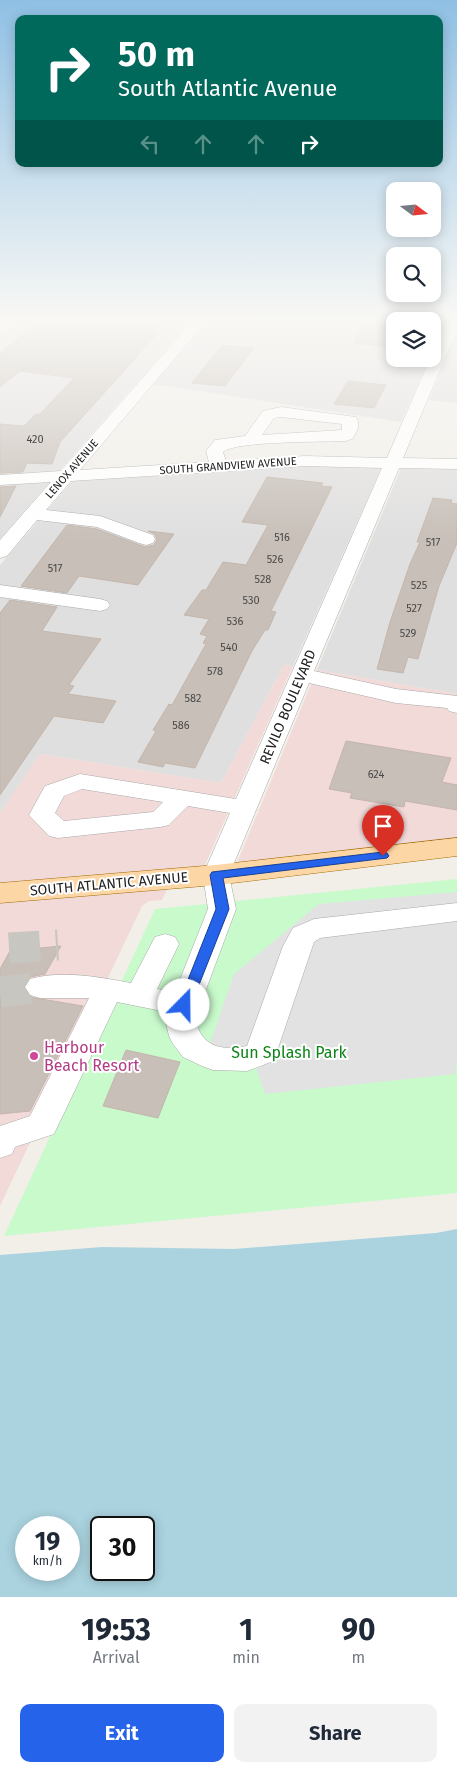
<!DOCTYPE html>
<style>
body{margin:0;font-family:"Fira Sans",sans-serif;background:#f2f2f3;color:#1f2937;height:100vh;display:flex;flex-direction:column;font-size:19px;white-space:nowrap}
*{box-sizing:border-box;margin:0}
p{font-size:16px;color:#747a83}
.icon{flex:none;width:28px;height:28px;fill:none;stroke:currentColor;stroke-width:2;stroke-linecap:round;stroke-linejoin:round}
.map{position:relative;height:1597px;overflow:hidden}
.sheet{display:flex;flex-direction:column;background:#fff;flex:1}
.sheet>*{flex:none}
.hud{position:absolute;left:15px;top:15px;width:428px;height:152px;border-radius:10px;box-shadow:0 2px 12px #0003;background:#00695c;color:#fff;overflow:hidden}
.needle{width:32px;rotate:106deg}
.controls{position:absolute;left:386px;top:182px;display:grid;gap:10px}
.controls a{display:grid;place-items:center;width:55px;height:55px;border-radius:10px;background:#fff;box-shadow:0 2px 12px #0003;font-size:25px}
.speed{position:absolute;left:15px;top:1516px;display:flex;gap:10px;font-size:25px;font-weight:700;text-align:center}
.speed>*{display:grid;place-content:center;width:65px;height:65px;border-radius:50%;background:#fff;box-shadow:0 2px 12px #0003;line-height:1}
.speed small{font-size:12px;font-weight:400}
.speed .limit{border:2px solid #111;border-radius:8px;background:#fff;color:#111}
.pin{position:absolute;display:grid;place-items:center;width:42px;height:42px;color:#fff;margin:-51px -21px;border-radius:50% 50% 50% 0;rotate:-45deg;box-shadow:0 0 5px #0007}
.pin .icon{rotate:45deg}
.me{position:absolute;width:55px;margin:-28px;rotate:22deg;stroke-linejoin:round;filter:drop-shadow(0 0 4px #0008)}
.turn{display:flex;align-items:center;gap:18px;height:105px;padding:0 20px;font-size:22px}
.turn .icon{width:65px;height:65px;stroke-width:2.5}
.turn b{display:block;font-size:35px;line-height:42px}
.lanes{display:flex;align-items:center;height:48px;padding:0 20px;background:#0003;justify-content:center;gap:25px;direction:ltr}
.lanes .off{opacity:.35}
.eta{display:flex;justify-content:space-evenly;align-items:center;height:85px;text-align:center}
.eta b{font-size:30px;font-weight:700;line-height:35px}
.primary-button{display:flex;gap:10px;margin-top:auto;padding:10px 20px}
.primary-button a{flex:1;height:58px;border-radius:10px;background:#2563eb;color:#fff;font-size:20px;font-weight:700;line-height:58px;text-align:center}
.primary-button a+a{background:#f2f2f3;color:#1f2937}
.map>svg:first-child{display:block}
.residential{fill:#e0dfdf}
.commercial{fill:#f2dad9}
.park{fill:#c8facc}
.parking{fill:#e2e2e2}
.water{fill:#aad3df;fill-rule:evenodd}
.building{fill:#c7bfb8;stroke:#c4b6ab}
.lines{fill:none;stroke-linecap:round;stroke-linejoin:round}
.minor-tunnel{stroke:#c8c6c1;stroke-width:31;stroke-dasharray:31 16;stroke-linecap:butt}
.minor-casing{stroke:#a9a9a9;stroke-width:1}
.major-casing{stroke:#a06b00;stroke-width:1}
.minor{fill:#fff;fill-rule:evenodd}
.major{fill:#fcd6a4;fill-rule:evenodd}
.route{fill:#2563eb;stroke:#184099}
.hotel-dot{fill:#d1479c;stroke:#fff;stroke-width:2}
.labels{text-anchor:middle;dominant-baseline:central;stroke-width:4;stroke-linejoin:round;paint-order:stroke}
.number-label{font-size:11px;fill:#4b4948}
.far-street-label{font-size:11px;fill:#222;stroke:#fff}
.street-label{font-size:14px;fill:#222;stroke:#fff}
.near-hotel-label{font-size:16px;fill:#b23c85;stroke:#fff;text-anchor:start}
.near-park-label{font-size:16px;fill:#0c8416;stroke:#fff}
</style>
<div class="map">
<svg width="457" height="1597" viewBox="0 0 457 1597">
<rect width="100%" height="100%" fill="#f2efe9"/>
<path class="residential" d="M22,318H193L58,473L0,476V336Z
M209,318H447L433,350L432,321H395V359H429L401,422L153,384Z
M457,331V403L429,400Z
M307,465L382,466L293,666L284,665L221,783L40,754L0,813V565L73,480Z
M402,466L457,467V694L317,670Z
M51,481L0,539V484Z"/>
<path class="commercial" d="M284,665L293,666L204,867L0,884V813L40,754L221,783Z
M317,670L457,694V838L237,863Z
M168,888L162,900L149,901L142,906L0,1206V902Z"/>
<path class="park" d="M457,879V1193L4,1236L155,909Z"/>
<path class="parking" d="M457,892V1060L455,1074L265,1094L251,1053L209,1046L234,974L319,904Z"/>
<path class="water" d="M457,1229V1597H0V1255L102,1247L234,1249L436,1233ZM26,1528H69V1570H26ZM101,1528H144V1570H101Z"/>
<path class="building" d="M43,318H121L164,322L154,332L158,333L60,442L52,464L27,463L23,472L0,473V424L24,426L36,414L39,415L74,378L20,371L0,387V353Z
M369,318H395V348L353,343Z
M222,345L254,348L225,386L192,383Z
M348,381L386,385L374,408L334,404Z
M267,477L323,483L321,486L332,487L271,611L276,612L268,630H265L252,651L195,768L165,763L163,767L138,762L156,731L153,730L169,704L172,705L206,644L203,643L207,636L200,634L209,619L184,615L202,590H206L223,562L246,565L268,525L242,522Z
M16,486L0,517V487Z
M433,498L452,500L451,503L457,504V543L439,586L418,659L408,657L403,673L377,669L390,622L410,564L420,542H417Z
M67,525L97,529L145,547L154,545L157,540L155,534L148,531L174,534L138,585L79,576L67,593L21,586Z
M10,600L57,607L42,631L101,639L69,685L74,686L68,694L116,701L103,723L54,716L0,795V613Z
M346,741L451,758L442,782L457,785V810L405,801L404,807L350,798L352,793L329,789Z
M61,946L45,974L30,977L23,988L29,997L83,1006L30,1111L0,1114V969L10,951Z
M126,1050L180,1062L158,1118L103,1106Z"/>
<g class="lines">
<path class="minor-tunnel" d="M9,948L58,945
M0,992L40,987"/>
<g class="minor-casing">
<path id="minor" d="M6,318H21L5,332L0,333V322Z
M195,318H209L80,470L209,462L206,451L215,440L245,436L263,411L281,407L356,417C361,425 357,432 352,439L346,441C326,442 233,441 223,452L226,461L305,456L387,458L430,359H432V354L448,318H457V329L403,458L457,459V469L399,468L314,671L396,689L457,696V713L449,711L447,708L396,703L309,683L229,875L236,909L195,1019C202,1047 220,1051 247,1046L283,946L293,928L314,919L457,903V921L320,938L314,942L276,1054L271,1062L247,1071L213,1070L202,1066L183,1057L173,1044L169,1036L165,1019L167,1012L117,1002L54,1134L15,1147L12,1154L0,1158V1126L30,1116L89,998H40L30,995L25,987L30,979C61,970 99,977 131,983L155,937L165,934L175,937L179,944L157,989L175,992L208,909L203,875L230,813L188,806L169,825L160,827L58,838L49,836L29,815L45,786L80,774L236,799L382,468L305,466L71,481L46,510L100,516L153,535L155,539L153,543L146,545L139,543L97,527L37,520L7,556L0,558V540L51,482L0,485V475L61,471ZM281,417L342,424V430L262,435L274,418ZM82,789L163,802L153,812L64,821L55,813L64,796Z
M0,585L100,599L107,601L110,605L107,609L100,611L0,597Z"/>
</g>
<g class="major-casing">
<path id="major" d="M457,838V856L216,885L0,903V883L216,865Z"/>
</g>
<use href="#minor" class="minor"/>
<use href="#major" class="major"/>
</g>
<linearGradient id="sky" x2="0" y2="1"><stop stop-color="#8fc0e4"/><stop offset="0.59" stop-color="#f9f8f5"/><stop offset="1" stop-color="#f9f8f5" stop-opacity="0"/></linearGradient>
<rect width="457" height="541" fill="url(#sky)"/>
<path class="route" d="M383,852L387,853L389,856L387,858L223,878L229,909L191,1005L189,1008H180L178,1005L216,909L210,875L212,872Z"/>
<circle class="hotel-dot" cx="34" cy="1056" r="5"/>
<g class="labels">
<g class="number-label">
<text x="35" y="439">420</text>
<text x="282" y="537">516</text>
<text x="433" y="542">517</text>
<text x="275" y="559">526</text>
<text x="55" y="568">517</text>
<text x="263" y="579">528</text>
<text x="419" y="585">525</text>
<text x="251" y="600">530</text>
<text x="414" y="608">527</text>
<text x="235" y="621">536</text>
<text x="408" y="633">529</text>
<text x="229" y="647">540</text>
<text x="215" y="671">578</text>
<text x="193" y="698">582</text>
<text x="181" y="725">586</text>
<text x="376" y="774">624</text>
</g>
<g class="far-street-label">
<text transform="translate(228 466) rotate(-4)">SOUTH GRANDVIEW AVENUE</text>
<text transform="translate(72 469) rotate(-49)">LENOX AVENUE</text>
</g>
<g class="street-label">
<text transform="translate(288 707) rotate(-67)">REVILO BOULEVARD</text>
<text transform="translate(109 884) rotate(-5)">SOUTH ATLANTIC AVENUE</text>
</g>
<g class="near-hotel-label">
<text x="44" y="1047">Harbour<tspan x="44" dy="18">Beach Resort</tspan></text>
</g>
<g class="near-park-label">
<text x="289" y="1052">Sun Splash Park</text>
</g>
</g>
</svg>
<div class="controls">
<a><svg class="needle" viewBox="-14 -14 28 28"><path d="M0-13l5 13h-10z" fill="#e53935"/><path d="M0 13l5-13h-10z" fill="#747a83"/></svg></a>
<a><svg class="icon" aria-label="search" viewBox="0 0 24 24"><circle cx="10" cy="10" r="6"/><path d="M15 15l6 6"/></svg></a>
<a><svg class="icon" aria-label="layers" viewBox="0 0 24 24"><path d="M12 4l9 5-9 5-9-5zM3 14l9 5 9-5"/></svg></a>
</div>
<div class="speed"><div>19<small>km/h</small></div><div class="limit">30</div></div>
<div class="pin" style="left:383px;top:856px;background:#d93025"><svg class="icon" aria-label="arrive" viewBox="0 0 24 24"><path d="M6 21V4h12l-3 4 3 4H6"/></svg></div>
<svg class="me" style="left:184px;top:1005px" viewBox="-20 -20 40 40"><circle r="19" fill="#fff"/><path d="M0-13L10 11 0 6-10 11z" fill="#2563eb"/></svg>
<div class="hud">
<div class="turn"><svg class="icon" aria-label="right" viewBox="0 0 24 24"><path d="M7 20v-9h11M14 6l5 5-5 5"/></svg><div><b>50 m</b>South Atlantic Avenue</div></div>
<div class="lanes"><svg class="icon off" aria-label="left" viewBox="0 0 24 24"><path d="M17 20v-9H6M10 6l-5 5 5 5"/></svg><svg class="icon off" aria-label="ahead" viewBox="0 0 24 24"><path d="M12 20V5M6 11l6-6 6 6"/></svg><svg class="icon off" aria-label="ahead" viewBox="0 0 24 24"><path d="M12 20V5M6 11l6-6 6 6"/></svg><svg class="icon" aria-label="right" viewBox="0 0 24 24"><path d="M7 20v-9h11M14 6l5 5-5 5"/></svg></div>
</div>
</div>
<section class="sheet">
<div class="eta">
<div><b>19:53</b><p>Arrival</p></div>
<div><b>1</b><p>min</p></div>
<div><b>90</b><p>m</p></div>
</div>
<div class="primary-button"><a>Exit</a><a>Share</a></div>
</section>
